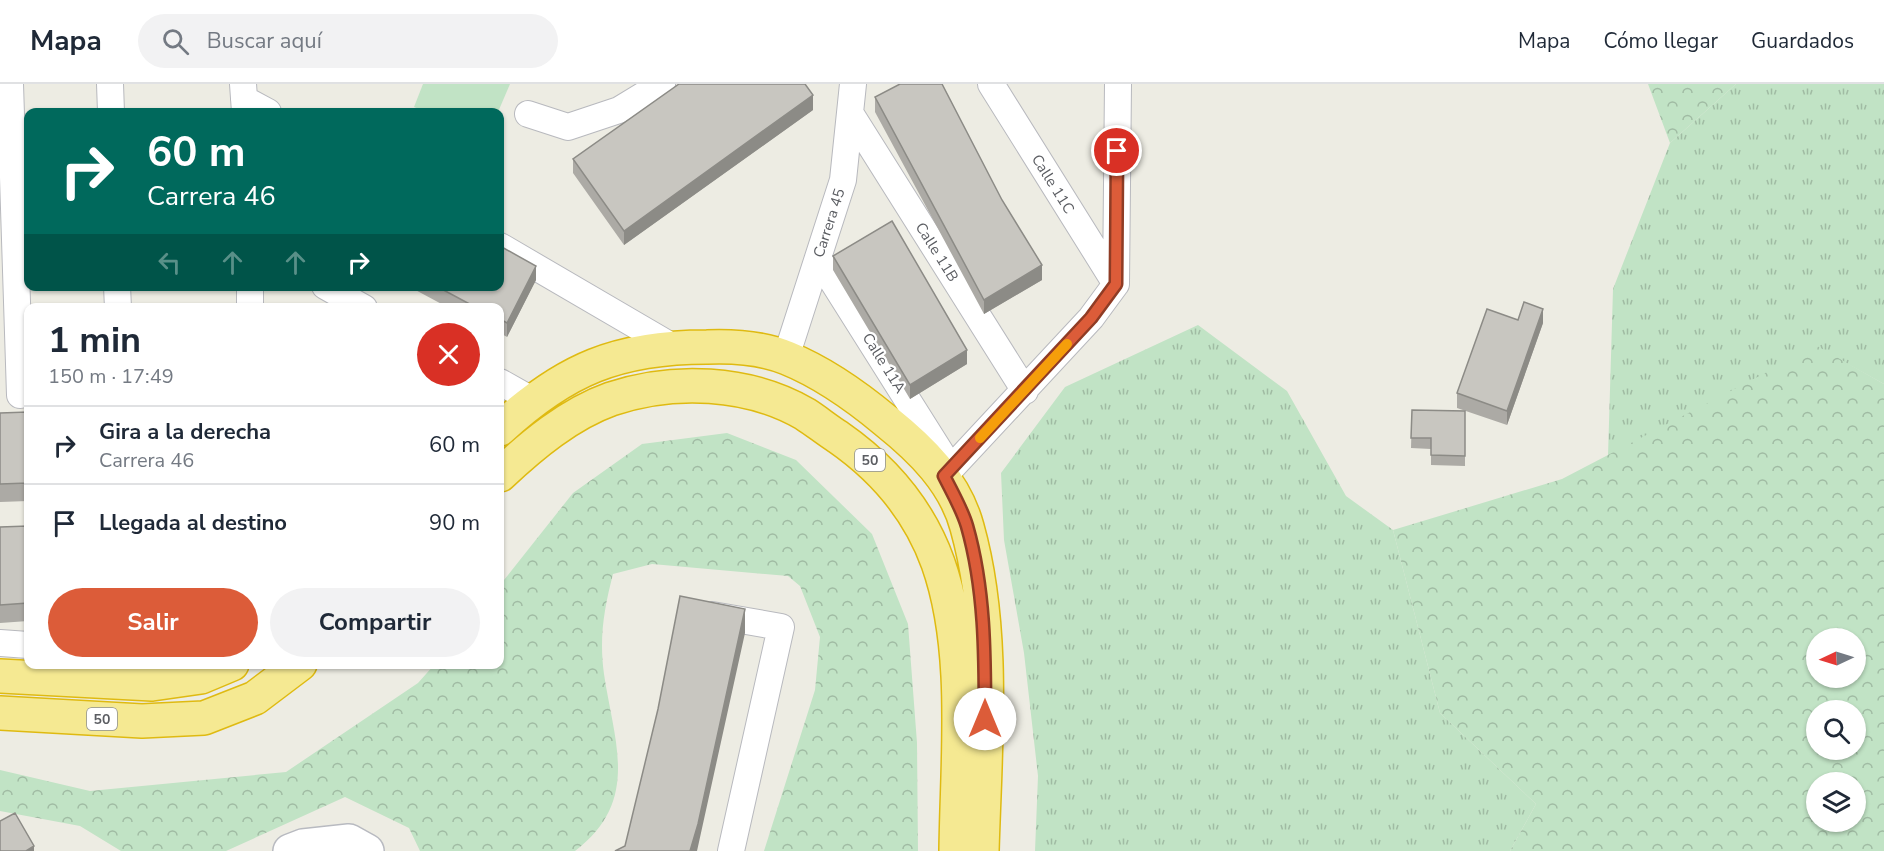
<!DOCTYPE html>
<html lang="es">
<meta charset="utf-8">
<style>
body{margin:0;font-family:"Nunito Sans",sans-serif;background:#f2f2f3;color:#1f2937;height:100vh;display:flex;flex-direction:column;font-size:22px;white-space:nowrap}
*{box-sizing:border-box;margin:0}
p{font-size:20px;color:#747a83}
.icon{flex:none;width:33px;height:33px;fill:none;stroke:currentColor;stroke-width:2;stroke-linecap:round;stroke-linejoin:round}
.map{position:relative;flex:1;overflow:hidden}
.side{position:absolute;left:24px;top:219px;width:480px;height:366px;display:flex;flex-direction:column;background:#fff;border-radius:12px;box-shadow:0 2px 4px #0004}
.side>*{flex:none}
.guide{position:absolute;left:24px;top:24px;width:480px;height:183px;border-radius:12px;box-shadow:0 2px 4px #0004;background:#00695c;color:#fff;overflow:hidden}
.needle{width:39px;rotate:266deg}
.fabs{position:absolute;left:1806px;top:544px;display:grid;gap:12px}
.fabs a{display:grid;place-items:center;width:60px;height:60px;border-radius:50%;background:#fff;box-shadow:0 2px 4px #0004;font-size:30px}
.pin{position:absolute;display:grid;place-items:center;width:51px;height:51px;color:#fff;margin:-26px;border:3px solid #fff;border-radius:50%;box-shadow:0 2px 6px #0007}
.me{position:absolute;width:66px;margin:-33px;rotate:0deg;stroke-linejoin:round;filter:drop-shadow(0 0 4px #0008)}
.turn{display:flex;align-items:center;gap:21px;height:126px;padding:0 24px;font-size:27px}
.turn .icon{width:78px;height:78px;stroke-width:2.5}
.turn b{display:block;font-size:42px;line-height:51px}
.lanes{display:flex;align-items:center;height:57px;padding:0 24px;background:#0003;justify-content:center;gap:30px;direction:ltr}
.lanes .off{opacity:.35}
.round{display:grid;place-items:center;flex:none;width:63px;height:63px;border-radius:32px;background:#f2f2f3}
.headline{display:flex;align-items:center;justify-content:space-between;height:102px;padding:0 24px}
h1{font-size:36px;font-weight:700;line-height:45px}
.action{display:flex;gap:12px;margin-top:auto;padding:12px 24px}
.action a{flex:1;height:69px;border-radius:36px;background:#dc5c39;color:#fff;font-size:24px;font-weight:700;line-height:69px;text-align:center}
.action a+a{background:#f2f2f3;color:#1f2937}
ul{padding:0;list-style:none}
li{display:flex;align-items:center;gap:18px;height:78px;padding:0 24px;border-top:2px solid #e0e1e3}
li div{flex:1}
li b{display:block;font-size:22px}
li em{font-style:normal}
header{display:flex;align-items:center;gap:36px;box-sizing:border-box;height:84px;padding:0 30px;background:#fff;border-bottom:2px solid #e0e1e3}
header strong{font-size:28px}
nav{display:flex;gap:33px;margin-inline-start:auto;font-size:21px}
.search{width:420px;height:54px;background:#f2f2f3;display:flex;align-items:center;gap:15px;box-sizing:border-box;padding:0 21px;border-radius:33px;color:#747a83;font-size:22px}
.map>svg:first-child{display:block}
.grass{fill:url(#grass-tufts)}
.forest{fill:url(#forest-crowns);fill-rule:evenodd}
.park{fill:#c1e3c5}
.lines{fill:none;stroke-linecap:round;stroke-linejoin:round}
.street-casing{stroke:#b8b9be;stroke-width:28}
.secondary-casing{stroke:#b8bac0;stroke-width:36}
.highway-casing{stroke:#dfba11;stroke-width:36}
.street{stroke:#fff;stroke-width:26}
.secondary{stroke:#fff;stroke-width:33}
.highway{stroke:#f5e992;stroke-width:33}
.wall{fill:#acaaa5}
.shaded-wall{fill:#8c8b86}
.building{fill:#c8c6c0;stroke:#8c8b86;stroke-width:1.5}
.route-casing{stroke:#8f3c25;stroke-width:15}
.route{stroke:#dc5c39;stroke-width:10}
.slow{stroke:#f59e0b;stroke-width:10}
.labels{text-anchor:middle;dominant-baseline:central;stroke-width:4.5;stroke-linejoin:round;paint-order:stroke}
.shield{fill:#fff;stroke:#8c8e91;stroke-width:1.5}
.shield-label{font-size:14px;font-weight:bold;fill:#5b5d62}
.street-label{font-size:15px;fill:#5b5d62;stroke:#fff}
</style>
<header>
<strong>Mapa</strong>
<div class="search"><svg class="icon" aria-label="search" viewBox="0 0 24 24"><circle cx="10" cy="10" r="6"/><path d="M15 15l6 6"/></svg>Buscar aquí</div>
<nav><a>Mapa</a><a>Cómo llegar</a><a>Guardados</a></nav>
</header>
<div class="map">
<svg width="1884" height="767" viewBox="0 0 1884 767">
<defs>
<pattern id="grass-tufts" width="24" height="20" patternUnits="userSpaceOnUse" patternTransform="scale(1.5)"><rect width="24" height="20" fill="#c1e3c5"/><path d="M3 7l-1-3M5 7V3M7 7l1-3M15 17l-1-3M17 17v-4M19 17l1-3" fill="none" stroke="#a0bba3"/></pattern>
<pattern id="forest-crowns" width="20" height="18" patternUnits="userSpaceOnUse" patternTransform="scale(1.5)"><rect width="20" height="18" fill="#c1e3c5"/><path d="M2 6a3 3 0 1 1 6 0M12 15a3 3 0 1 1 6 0" fill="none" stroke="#a0bba3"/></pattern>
</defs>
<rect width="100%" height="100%" fill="#edece3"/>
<path class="grass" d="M1736,0H1884V300L1817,263L1608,372L1613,205L1670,59Z
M1198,241L1287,307L1346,412L1393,446L1440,629L1536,720L1510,767H1035L1038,692L1024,569L1004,456L1001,389L1065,303Z"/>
<path class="forest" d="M1648,0H1736L1670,59Z
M1817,262L1884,300V767H1510L1536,720L1440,629L1393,446L1562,395ZM1816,555H1856V594H1816ZM1816,627H1856V666H1816ZM1816,699H1856V738H1816Z
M727,349L796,376L872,450L908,540L917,659L918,767H764L815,606L820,553L800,502L788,492L652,480L613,490C604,525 599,554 604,590C614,658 641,717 575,767H420L409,744L345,713L226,767H121L80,742L0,727V686L90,707L286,688L418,599L434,581L500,580V501L573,409L642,360Z"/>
<path class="park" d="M423,0H510L498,28H426L414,23Z"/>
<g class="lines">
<g class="street-casing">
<path id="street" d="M10,0L20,311
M110,0L111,28
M243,0L245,28
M991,0L1116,200
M244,15L268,28
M850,29L1025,307
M528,30L568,43L619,26L662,0
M500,162L673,263
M818,174L951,385
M117,202L118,224
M325,202L364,224
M250,224V202
M786,273L843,96L853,0
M500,298L532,316
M944,392L1091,234L1116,200L1118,0
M712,531L781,543L731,767
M0,559L28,561"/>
</g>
<g class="secondary-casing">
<path id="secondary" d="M290,767L303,762L349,757L367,767"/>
</g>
<g class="highway-casing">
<path id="highway" d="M500,345C565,285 618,263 707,263C733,262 763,264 787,274C824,289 856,312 886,337C921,365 955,398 967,443C996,546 985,661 982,767
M500,391C532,361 569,330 611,315C673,294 748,297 805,330C816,337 827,346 838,353C884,385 919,426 938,479C969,566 957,676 956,767
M0,592L152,600L201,593L232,580
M0,629L142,637L204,634L255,614L300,580"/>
</g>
<use href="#street" class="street"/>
<use href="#secondary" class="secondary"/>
<use href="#highway" class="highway"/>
</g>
<path class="wall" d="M875,13L1042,196L984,230L875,28Z
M813,26L624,161L573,89V75Z
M833,172L967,280L910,315L833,186Z
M536,196L507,253L500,249V224H449L408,202H500Z
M1518,236L1543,239L1507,341L1457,324V309Z
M1412,326L1465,327V382L1431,381V365L1411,364Z
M28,328V417L0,418V329Z
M28,442V537L0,539V443Z"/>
<path class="shaded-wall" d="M813,11V26L624,161V147Z
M1042,181V196L984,230V216Z
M536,182V196L507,253V239Z
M1543,225V239L1507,341V327Z
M967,266V280L910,315V301Z
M745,525V549L697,767H690Z
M34,762V767H26Z"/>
<path class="building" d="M679,0H805L813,11L624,147L573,75Z
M900,0H942L1002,116L1042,181L984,216L875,13Z
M892,137L967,266L910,301L833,172Z
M500,162L536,182L507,239L500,235V224H477L436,202H500Z
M1524,218L1543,225L1507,327L1457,309L1487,225L1518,236Z
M1412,326L1465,327V372L1431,371V354H1411Z
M28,328V399L0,400V329Z
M28,442V519L0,521V443Z
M680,512L745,525L698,740L690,767H615L625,762L658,625Z
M15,729L34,762L26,767H0V737Z"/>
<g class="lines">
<g class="route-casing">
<path id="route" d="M985,635C985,571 985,505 967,442C962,425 952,408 944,392L1091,234L1116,200L1117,67"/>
</g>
<use href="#route" class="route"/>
<path class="slow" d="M980,354L1067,260"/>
</g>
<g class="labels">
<g class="shield">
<rect x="855" y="365" width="30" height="22" rx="4.5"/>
<rect x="87" y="624" width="30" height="22" rx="4.5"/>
</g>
<g class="shield-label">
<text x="870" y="376">50</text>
<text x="102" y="635">50</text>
</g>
<g class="street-label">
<text transform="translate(1053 100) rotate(58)">Calle 11C</text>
<text transform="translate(829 139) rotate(-72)">Carrera 45</text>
<text transform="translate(937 168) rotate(58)">Calle 11B</text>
<text transform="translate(884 279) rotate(58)">Calle 11A</text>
</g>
</g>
</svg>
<div class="fabs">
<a><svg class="needle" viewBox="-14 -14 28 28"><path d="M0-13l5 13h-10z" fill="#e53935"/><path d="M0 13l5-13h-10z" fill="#747a83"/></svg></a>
<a><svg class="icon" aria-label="search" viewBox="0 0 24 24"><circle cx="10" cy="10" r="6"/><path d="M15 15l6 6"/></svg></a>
<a><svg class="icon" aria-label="layers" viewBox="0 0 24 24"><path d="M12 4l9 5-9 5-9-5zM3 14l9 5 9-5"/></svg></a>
</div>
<div class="pin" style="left:1117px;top:67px;background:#d93025"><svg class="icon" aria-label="arrive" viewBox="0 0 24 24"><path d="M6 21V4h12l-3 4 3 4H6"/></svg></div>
<svg class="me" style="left:985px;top:635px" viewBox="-20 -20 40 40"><circle r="19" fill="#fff"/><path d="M0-13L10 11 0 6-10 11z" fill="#dc5c39"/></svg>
<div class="guide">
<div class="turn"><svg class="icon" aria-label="right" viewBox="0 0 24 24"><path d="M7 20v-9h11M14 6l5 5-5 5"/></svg><div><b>60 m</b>Carrera 46</div></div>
<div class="lanes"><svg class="icon off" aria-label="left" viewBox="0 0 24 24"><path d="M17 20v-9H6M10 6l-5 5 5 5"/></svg><svg class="icon off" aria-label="ahead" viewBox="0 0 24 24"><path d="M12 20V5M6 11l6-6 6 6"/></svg><svg class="icon off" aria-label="ahead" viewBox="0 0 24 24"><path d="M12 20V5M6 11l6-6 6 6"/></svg><svg class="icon" aria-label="right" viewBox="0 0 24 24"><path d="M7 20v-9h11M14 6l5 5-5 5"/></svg></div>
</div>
<section class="side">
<div class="headline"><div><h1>1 min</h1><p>150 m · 17:49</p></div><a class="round" style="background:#d93025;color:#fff"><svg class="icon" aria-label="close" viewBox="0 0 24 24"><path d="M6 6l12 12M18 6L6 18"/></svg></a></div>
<ul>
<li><svg class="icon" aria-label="right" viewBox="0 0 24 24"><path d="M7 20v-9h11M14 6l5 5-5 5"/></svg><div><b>Gira a la derecha</b><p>Carrera 46</p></div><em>60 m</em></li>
<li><svg class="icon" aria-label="arrive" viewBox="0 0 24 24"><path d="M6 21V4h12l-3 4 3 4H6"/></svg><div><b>Llegada al destino</b></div><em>90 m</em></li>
</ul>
<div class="action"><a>Salir</a><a>Compartir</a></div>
</section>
</div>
